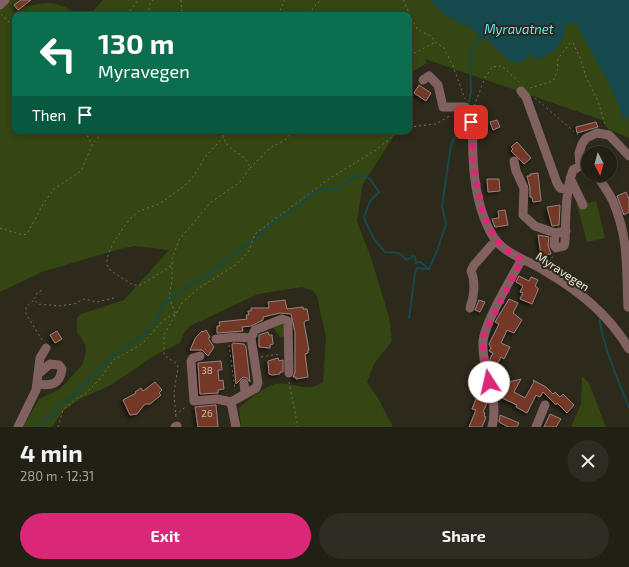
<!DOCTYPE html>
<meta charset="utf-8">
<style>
body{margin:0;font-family:"Exo 2",sans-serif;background:#2e2c22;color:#f1f3f6;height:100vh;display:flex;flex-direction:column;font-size:15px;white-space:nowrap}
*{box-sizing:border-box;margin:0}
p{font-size:13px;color:#a2a2a0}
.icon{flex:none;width:22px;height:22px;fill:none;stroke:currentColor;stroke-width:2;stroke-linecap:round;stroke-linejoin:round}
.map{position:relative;height:427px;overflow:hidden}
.panel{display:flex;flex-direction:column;background:#221f14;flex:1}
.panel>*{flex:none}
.hud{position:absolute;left:12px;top:12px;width:400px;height:122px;border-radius:8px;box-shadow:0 2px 6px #0003,0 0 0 1px #3f3d34;background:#0b6e4f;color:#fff;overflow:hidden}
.needle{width:26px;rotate:174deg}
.tools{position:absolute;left:581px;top:146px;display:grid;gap:8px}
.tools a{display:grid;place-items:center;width:36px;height:36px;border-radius:50%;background:#221f14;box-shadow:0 2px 6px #0003,0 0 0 1px #3f3d34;font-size:20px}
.pin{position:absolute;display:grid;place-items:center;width:34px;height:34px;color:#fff;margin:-17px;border-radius:8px;box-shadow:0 2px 6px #0006}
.me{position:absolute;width:44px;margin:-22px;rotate:350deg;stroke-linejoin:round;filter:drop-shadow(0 0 3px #0008)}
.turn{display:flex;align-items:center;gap:14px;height:84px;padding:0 20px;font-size:18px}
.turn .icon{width:52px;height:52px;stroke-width:2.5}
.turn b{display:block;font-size:28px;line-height:34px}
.then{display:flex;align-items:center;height:38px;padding:0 20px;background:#0003;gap:8px;font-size:15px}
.round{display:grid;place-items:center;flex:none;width:42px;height:42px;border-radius:21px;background:#2e2c22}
.overview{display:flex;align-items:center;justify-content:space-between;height:68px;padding:0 20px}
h1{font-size:24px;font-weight:700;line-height:30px}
.action{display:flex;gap:8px;margin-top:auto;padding:8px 20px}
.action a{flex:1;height:46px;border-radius:24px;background:#db2777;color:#fff;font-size:16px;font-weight:700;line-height:46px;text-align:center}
.action a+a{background:#2e2c22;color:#f1f3f6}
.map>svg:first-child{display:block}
.green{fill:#344611}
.water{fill:#15494d}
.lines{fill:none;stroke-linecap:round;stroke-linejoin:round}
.stream{stroke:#15494d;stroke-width:2}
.building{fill:#743727;stroke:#95827c;filter:url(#shadow)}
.path{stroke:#726e62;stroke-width:1;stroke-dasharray:2 3;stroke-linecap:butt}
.minor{stroke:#806160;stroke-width:9}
.route{stroke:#db2777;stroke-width:7;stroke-dasharray:0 12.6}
.labels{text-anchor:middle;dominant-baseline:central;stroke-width:4;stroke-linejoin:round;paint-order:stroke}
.number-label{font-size:10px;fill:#cabaaf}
.street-label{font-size:12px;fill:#e7e5dc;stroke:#2d291b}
.water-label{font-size:13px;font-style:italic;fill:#5feaf5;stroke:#2d291b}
</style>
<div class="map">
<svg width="629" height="427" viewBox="0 0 629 427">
<defs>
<filter id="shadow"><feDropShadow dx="-2" dy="2" stdDeviation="2" flood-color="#0009"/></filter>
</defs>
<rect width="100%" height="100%" fill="#2d291b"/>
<path class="green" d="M0,0H18L26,7C52,0 56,2 80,15H15V131H394V136L363,184L357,221L372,261L389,317L392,341L374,364L367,382L379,400L393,427H241L239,408C248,400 260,390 272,385C287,379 306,395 323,382L326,338L317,296L313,291L302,287L258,294L190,326L184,333L180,343L155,355L111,385L80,399L63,411L52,427H23L39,399L60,389L82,365L86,351L85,344L77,332V318L81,314L124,300L169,250L135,246L119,249L42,272L0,292Z
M103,0H629V138L608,129L602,120L425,59L427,63L412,72L409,77V15H82L92,12Z
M596,201L605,238L587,242L577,205Z
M284,323V336L281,338L271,325Z
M582,376L589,383L606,427H571L581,404Z"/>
<path class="water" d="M431,0H629V117L623,121C619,93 589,52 576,23L567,25C563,30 565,35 562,40C557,49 547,59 536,59L530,55L521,63L519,61L515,63L508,60L489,41L480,37L469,26L460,24L441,12Z"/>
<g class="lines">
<path class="stream" d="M468,106L471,92L470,53L480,37
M600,315C597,332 621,388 629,407
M409,318L415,274L417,268L429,269
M37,427L54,413L58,404L66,402L114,355L143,335L154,324L163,305L172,297L214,270L255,238L280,216L288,214L317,191L324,188L338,189L354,177L362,175L370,179L379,192L370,201L364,217L365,221L374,239L385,252L399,253L407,260L413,256L415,257L416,263L420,262L429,269L437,251L446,224L442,206L451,145L466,113"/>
</g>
<path class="building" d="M21,0H31L18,10L14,5Z
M419,85L431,93L426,101L414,93Z
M497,120L500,127L493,130L490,122Z
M596,122L598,127L577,133L576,127Z
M517,142L531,158L524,164L511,151L513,149L511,147Z
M538,173L541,201L533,202L532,197H530V188L527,176H530V174Z
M487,179H499L500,191L488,192Z
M626,192L629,199V212L624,215L617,196Z
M560,205L559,225L552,226L547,207Z
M505,210L508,225L495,227L492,219L499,218L498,211Z
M538,235L549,237L548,245L551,254L541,255Z
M519,276L529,281L531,277L538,280L535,286L538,288V290L532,304L520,299L523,293L520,292L523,286L516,282Z
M509,299L518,303L513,313L522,320L514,333L507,330L501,343L510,347L504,359L501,357L494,370L503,374L494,375L490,359L493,353L489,351L491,348L489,344L499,324L495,322Z
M285,300L287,309L303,307V309H307L309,320L305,321L304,323L309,350H308V353L305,354L308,377L296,379V377H293L295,373V332L291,314L280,313L263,317V320L251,326L242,327L243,331L217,333V326H220L219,322L247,319L246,315H249L248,311H251V308H269L268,302Z
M479,300L485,302L480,312L475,310Z
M206,330L210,337L208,338L214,347L208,356L202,350H190L196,337L202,331L203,332Z
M57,331L62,339L55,343L50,335Z
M268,332L269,335H272L273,344L270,345V348L259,347V335Z
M233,343L244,344L246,347L250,382L247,378L243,377L236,384L232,345Z
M278,358L279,361L283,360V372H280V374L272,375L269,374L268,361Z
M221,361L222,370H218L219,381L223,380L224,389L218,390V393L200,394L198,363Z
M521,379L514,392L525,398L534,382L533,380L546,387L553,394L555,392L560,397L563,394L574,405L567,413L557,403L556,405L543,392L540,397L536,395L527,413L516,407L517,405L500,397L505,386L500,384Z
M155,382L162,390L159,393L161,395L150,404H145L137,414L130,415L123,400L136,393L135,392L141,388L143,391Z
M476,399L487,403L483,412L485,413L484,416L486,417L482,427H469L476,410L472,409Z
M216,405L218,427H198L195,407Z
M550,414L561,419L556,427H544Z
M500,415L519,423L517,427H508L499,422Z"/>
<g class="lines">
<path class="path" d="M181,0L182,15
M403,0L417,29L432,37L435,42L444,48L453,66L465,99
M1,14L15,28
M127,15L138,0
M148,15L150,4L153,0
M278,15L285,0
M310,15L313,8L321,0
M409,52L415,53L435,42
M530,88L553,81L557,72L558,59L570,43H573L580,58L586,77L598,101L606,127
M535,98L578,135
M474,106L485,78L492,67L502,66L520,83
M409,127L436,124L451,115
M85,131L92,145
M250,168L270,148L285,140L293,131
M0,228L23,235L27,234L45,201L54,189L81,171L93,143L103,131
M550,263L553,255
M171,266L141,285H133L111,271L107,265V258L113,243L129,220L139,211L159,204L183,187L193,177L205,157L229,131
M34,299L37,293L44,289
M175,313L169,297L172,281V259L179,240L210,203L240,182L250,168C245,150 224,153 222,131
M42,340L26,314V307L34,300L38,304L59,306L74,304L84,299L97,302L114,298
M229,345L235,390
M205,350L210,343
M261,357L280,354
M289,382L298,427
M175,415L187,406
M176,417L174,393L178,367L177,364L164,355V335L182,303L199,288L237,264L249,251L255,234L329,179L376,150L399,131
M58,427L63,410L78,397L84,395L101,378L114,359C119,358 144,343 147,339C155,330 163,318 175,314"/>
<path class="minor" d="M0,5L5,0
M423,80L429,76L438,85L443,107H465C467,109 469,111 470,114C474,128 472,143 473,157C474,182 479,211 491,233C502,254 526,259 545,271C578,290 610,316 629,349
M521,91L526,97L557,183L560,188L567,190
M514,161L516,171L524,188L523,215L535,226L555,233
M596,175C603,183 608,192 613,201C629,240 626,266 628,307
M570,178L583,205
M566,231L555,233L554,245L556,248L564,246L565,242C566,217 565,193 573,170L580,166L579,153L582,144L586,138L597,133L609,135L629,156
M470,308C474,297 476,282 471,271L474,265L496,240
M216,339L235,337L251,338
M200,356L193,358L191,361L194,401L217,399L231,402
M244,383L245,394
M37,384C51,386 60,385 62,369L59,365L50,364L38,374
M18,427L36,390L40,358L46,348
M175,427L177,426
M236,427L231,402L256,388L258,383L251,338L255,330L282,319L288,321L289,373
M492,427C500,399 481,370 483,342C484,323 512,277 522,259
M536,427L545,405"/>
</g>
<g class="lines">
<path class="route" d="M471,122L473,164L483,214L496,240L509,252L522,259L484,334L483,349L489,382"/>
</g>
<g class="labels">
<g class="number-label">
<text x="207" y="370">38</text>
<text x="207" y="413">26</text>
</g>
<g class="street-label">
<text transform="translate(563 271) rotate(33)">Myravegen</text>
</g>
<g class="water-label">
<text x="519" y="29">Myravatnet</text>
</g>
</g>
</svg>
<div class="tools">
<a><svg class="needle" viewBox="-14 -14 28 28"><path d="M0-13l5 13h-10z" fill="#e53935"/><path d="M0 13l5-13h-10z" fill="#a2a2a0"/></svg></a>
</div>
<div class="pin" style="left:471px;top:122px;background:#d93025"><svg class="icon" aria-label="arrive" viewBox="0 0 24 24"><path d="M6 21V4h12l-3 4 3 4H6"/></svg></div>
<svg class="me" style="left:489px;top:382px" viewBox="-20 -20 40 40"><circle r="19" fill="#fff"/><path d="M0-13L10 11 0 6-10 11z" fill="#db2777"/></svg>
<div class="hud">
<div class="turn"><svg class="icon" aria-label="left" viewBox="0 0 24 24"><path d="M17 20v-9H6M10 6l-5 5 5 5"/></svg><div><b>130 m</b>Myravegen</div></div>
<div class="then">Then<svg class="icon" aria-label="arrive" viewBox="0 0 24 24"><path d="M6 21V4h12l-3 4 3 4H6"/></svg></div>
</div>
</div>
<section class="panel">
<div class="overview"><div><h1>4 min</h1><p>280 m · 12:31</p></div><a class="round"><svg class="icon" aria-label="close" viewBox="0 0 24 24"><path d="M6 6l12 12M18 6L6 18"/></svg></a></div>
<div class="action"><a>Exit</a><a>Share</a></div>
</section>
